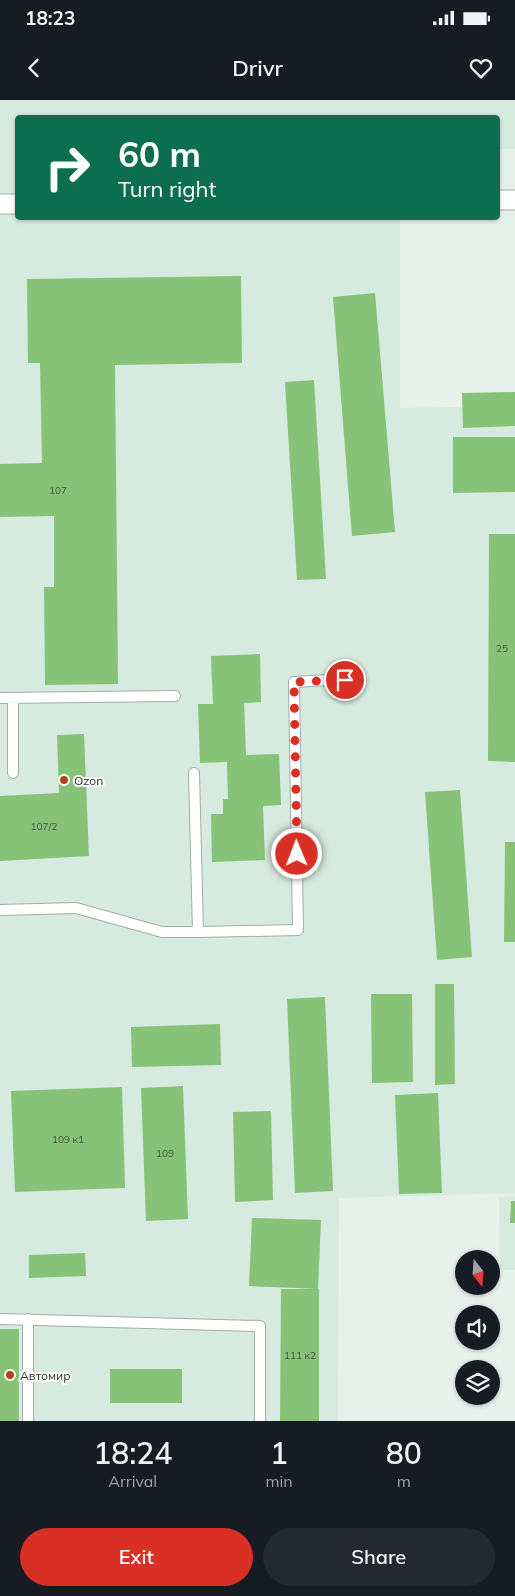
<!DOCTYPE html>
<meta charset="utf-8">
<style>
body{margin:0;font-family:Mulish,sans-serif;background:#242831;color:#f1f3f6;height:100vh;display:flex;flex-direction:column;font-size:19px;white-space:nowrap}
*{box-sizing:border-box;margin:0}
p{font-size:16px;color:#9ea1a6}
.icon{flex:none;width:28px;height:28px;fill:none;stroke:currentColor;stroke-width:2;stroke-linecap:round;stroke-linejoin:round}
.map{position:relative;height:1321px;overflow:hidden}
.details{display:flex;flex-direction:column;background:#171b24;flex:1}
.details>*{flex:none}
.top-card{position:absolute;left:15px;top:15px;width:485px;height:105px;border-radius:5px;box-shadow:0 1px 4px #0004;background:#0b6e4f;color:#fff;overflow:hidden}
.needle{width:32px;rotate:163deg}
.tools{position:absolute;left:455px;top:1150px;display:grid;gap:10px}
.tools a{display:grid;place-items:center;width:45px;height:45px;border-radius:50%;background:#171b24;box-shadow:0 1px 4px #0004;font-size:25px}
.pin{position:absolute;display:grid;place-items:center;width:42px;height:42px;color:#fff;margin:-21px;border:2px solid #fff;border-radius:50%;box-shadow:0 1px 5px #0007}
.me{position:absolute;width:55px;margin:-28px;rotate:359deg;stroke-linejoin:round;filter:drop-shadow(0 0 4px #0008)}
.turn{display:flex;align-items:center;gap:18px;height:105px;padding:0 20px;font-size:22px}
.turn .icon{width:65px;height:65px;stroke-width:2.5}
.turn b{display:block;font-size:35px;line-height:42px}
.eta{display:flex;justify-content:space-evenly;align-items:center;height:85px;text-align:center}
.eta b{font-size:30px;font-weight:600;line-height:35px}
.cta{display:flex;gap:10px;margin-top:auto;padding:10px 20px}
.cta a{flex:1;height:58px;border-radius:30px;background:#d93025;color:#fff;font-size:20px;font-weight:600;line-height:58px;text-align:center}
.cta a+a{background:#242831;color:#f1f3f6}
.status{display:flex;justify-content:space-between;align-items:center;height:35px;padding:0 25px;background:#171b24;direction:ltr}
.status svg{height:14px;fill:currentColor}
header{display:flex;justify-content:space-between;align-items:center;height:65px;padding:0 20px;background:#171b24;font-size:22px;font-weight:600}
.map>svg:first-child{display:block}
.built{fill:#d7eae0}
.building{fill:#86c277}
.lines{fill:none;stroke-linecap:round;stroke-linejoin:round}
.lane-casing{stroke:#a2aca7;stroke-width:12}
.street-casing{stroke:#a2aca7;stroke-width:21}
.lane{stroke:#fff;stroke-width:10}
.street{stroke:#fff;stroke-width:19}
.route{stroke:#d93025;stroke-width:9;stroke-dasharray:0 16.2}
.poi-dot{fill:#ab451c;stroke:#fff;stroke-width:2}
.labels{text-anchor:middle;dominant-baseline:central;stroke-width:4;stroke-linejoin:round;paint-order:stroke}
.number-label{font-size:10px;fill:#425440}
.poi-label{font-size:12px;fill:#2b2f2d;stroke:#fff;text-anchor:start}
</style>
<div class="status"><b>18:23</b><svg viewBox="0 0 49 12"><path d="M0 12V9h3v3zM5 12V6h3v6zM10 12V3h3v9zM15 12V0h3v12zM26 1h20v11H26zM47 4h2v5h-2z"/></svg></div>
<header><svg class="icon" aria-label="back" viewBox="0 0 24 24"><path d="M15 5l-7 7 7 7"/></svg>Drivr<svg class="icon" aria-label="heart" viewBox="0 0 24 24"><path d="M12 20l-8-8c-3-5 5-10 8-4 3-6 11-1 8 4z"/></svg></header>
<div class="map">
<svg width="515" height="1321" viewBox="0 0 515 1321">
<rect width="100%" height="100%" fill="#e6f1ec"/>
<path class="built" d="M0,0H515V49H498V18H18V118H400V308L515,306V1093L339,1098L338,1321H0Z
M499,1097H515V1170H500Z"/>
<path class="building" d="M241,176L242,263L115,265L118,584L45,585L44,487H54V416L0,417V364L42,363L40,263H28L27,179Z
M375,193L395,432L352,436L333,197Z
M314,280L326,479L297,480L285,282Z
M515,292V326L463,328L462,293Z
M453,337H515V392L453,393Z
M489,434H515V662L488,661Z
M260,554L261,602L244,603L246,655L279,654L281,705L263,706L265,760L212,762L211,714H223V699H228L227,662L200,663L198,604H213L211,556Z
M84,634L89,756L0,761V696L59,693L57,635Z
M460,690L472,857L437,860L425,692Z
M505,742H515V842H504Z
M435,884H454L455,984L435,985Z
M371,894H412L413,982L372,983Z
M325,897L333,1091L295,1093L287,899Z
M220,924L221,965L132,967L131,927Z
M183,986L188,1119L146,1121L141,988Z
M122,987L125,1088L15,1092L11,991Z
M438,993L442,1093L399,1094L395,995Z
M271,1011L273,1100L235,1102L233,1012Z
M511,1101H515V1123H510Z
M252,1118L321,1120L318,1189L249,1186Z
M85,1153L86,1176L29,1178V1155Z
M281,1189H319V1321H280Z
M0,1229H19V1321H0Z
M110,1269H182V1303H110Z"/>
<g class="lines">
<g class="lane-casing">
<path id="lane" d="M0,598L175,596
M13,598V673
M0,810L76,808L162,832H198L194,673
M198,832L298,830L294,582L345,579
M0,1219L260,1226V1321
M28,1219V1321"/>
</g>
<g class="street-casing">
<path id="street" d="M498,100H515
M0,104H18"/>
</g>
<use href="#lane" class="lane"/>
<use href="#street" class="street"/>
</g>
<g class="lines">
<path class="route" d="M297,754L294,582L345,580"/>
</g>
<g class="poi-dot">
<circle cx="64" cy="680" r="5"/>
<circle cx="10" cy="1275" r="5"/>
</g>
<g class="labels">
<g class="number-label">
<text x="58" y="390">107</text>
<text x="502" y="548">25</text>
<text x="44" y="726">107/2</text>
<text x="68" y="1039">109 к1</text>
<text x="165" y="1053">109</text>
<text x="300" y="1255">111 к2</text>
</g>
<g class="poi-label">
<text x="74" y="680">Ozon</text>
<text x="20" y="1275">Автомир</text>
</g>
</g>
</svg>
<div class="tools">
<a><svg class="needle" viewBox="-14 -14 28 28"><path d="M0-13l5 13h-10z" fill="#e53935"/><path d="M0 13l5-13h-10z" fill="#9ea1a6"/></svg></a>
<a><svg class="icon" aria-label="sound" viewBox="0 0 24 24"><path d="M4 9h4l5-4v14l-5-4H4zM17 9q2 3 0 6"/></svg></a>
<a><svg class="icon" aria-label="layers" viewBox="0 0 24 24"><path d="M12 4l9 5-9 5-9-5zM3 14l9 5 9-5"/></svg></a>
</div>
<div class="pin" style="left:345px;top:580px;background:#d93025"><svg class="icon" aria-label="arrive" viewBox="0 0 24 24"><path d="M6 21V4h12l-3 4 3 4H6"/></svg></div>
<svg class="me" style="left:297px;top:754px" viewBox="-20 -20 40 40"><circle r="17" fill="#d93025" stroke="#fff" stroke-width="3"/><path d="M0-11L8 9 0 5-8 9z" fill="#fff"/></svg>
<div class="top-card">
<div class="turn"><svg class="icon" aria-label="right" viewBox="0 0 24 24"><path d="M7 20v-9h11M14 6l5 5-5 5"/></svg><div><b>60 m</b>Turn right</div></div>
</div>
</div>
<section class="details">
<div class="eta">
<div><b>18:24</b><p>Arrival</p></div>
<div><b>1</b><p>min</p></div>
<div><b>80</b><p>m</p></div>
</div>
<div class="cta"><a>Exit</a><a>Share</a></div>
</section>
